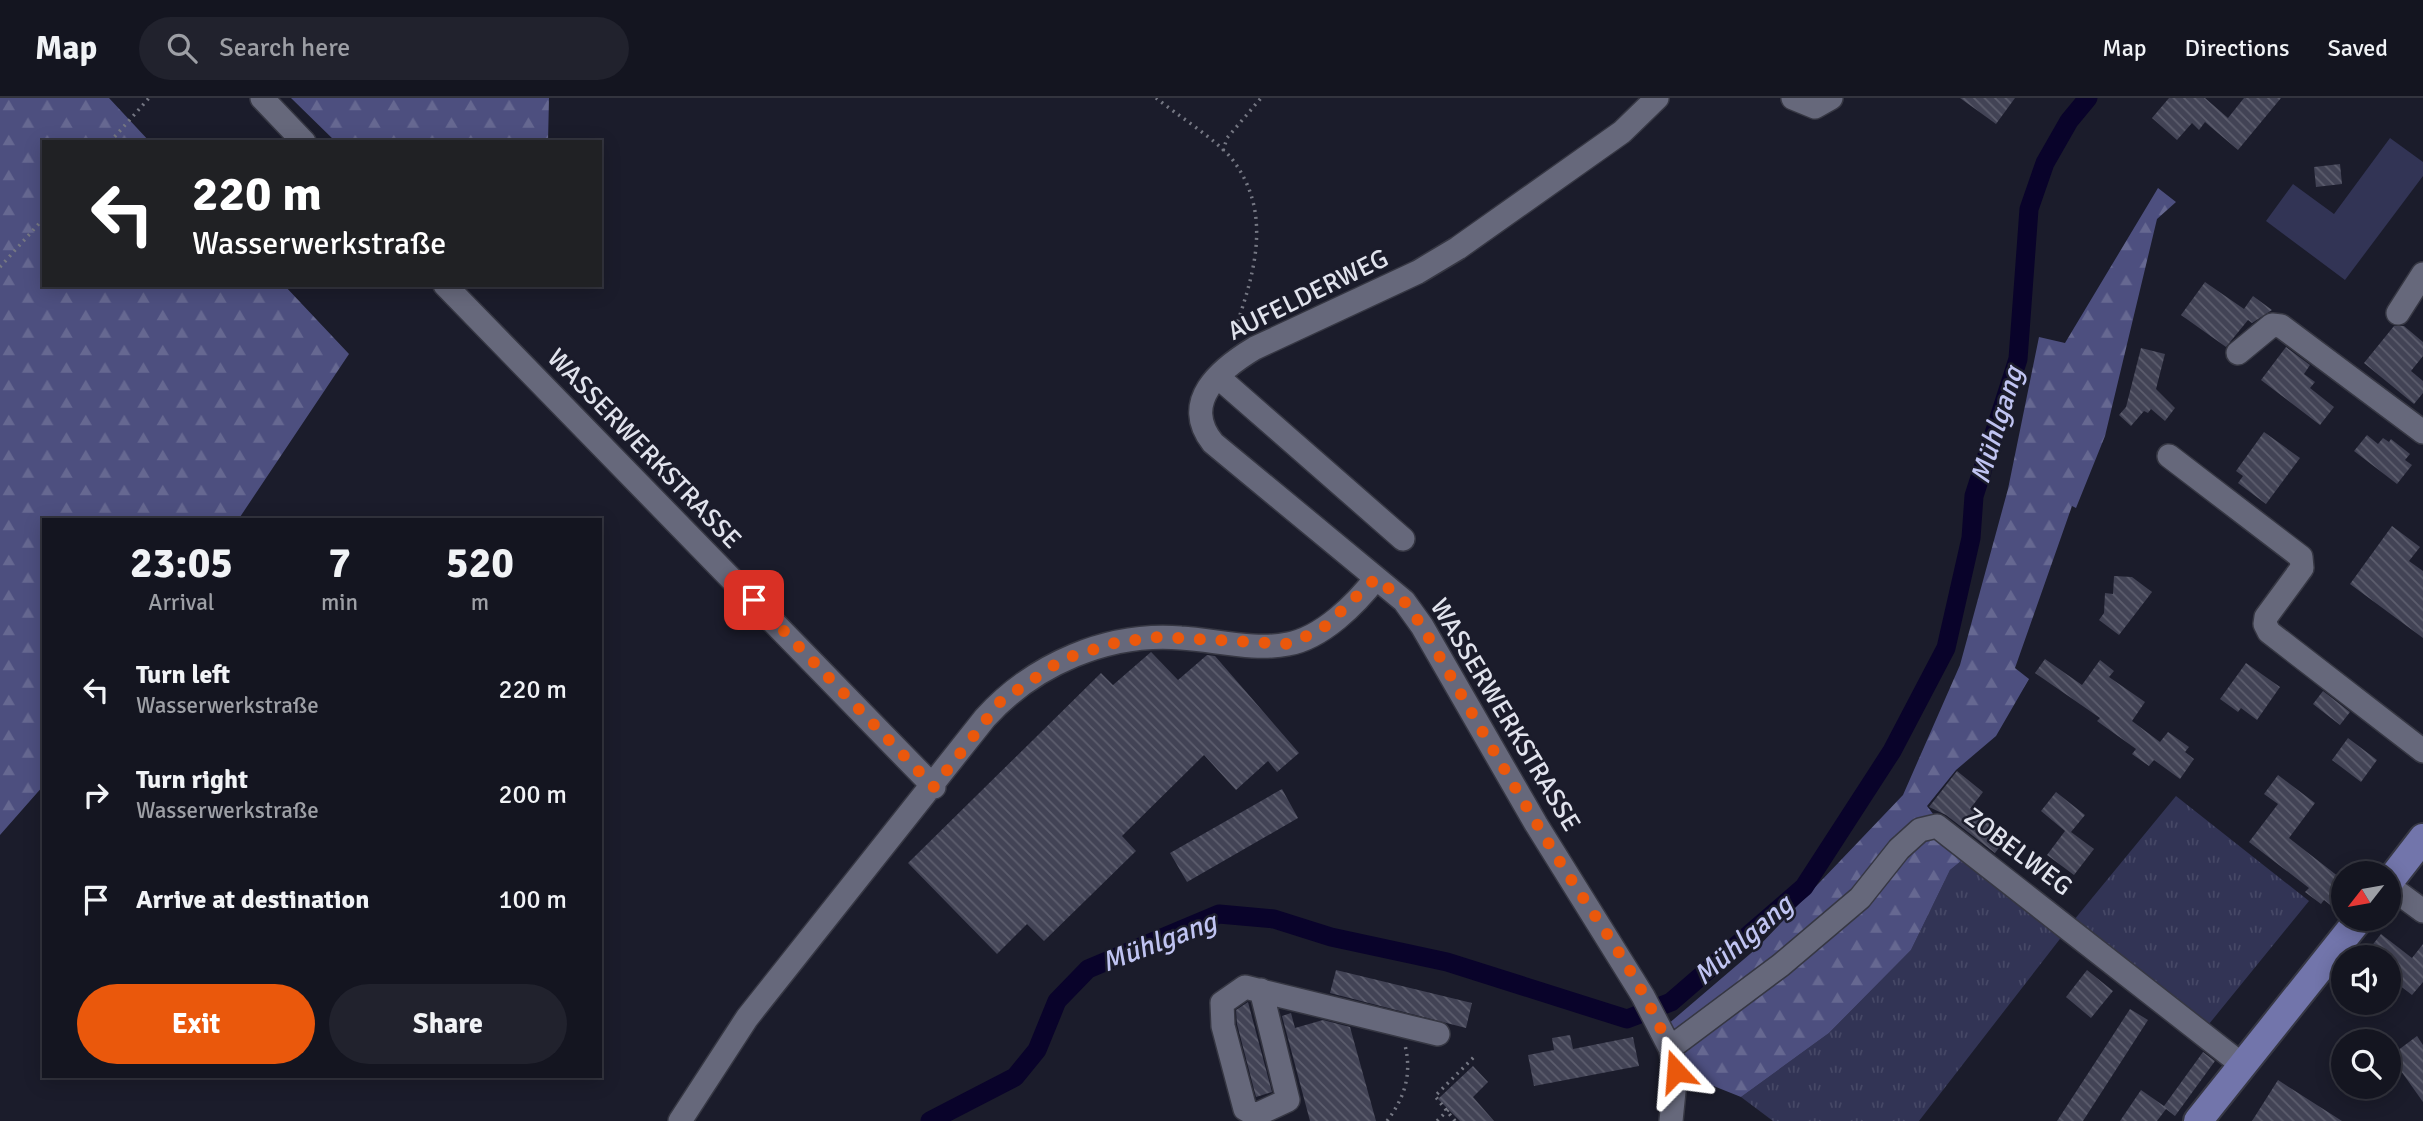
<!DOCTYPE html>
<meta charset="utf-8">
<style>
body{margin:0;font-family:Signika,sans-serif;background:#21222d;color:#f1f3f6;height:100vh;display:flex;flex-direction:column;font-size:26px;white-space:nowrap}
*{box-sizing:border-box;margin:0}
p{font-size:23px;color:#9d9fa5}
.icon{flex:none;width:38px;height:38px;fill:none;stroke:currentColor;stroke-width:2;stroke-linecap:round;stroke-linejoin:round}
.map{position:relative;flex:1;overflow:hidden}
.panel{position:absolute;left:42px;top:420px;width:560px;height:560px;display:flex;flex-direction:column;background:#141520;border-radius:0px;box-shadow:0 4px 18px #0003,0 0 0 2px #33343e}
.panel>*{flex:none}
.hud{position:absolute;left:42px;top:42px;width:560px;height:147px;border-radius:0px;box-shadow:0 4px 18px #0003,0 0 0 2px #33343e;background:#202124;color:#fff;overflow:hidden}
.needle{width:46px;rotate:239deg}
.fabs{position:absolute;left:2331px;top:763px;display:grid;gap:14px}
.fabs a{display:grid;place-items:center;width:70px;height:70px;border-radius:50%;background:#141520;box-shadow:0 4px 18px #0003,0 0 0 2px #33343e;font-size:35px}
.pin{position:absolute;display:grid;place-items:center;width:60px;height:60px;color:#fff;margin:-30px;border-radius:14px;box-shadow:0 4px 10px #0006}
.me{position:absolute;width:77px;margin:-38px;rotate:341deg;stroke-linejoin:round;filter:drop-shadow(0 0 5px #0008)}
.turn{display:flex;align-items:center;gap:24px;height:147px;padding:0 35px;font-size:32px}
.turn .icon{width:91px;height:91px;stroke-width:2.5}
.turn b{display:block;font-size:49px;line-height:60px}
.eta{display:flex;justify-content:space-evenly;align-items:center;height:119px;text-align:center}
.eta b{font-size:42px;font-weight:800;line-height:49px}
.button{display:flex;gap:14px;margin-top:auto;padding:14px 35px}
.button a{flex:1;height:80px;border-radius:42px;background:#ea580c;color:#fff;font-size:28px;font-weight:800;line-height:80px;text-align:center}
.button a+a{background:#21222d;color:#f1f3f6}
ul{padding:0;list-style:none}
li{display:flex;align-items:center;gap:21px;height:105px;padding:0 35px}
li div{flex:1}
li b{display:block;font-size:26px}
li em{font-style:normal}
header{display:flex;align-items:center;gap:42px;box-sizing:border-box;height:98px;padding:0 35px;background:#141520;border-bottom:2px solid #33343e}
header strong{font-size:33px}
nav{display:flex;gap:38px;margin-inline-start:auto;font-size:24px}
.search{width:490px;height:63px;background:#21222d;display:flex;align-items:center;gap:18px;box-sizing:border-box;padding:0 24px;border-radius:38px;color:#9d9fa5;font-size:26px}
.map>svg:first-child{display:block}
.grass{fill:url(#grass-tufts)}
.forest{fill:url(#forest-firs)}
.garden{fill:#323455}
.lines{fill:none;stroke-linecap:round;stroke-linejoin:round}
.canal{stroke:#09032a;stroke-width:19}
.building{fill:url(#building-back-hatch)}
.minor-casing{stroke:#363743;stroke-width:26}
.major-casing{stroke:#363743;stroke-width:32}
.path{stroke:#757783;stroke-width:3.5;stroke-dasharray:2 5;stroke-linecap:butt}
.minor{stroke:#66687b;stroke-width:23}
.major{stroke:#7275ab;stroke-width:28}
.route{stroke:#ea580c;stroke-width:12;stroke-dasharray:0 21.6}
.labels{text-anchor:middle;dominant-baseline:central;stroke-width:5;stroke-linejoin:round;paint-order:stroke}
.street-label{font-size:26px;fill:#e1e3ed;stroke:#1b1c2b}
.water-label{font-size:28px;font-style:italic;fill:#c0c4f2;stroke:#1b1c2b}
</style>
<header>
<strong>Map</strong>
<div class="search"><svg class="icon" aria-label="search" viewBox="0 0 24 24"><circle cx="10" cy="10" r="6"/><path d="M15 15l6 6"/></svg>Search here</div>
<nav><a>Map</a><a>Directions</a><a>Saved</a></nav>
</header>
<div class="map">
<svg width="2423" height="1023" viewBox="0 0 2423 1023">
<defs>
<pattern id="grass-tufts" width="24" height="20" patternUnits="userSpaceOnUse" patternTransform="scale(1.75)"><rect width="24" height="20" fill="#323455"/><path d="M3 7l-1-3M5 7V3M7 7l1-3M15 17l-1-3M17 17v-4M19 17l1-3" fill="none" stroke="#464866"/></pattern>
<pattern id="forest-firs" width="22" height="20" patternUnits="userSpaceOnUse" patternTransform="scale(1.75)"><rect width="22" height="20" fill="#4d4f7f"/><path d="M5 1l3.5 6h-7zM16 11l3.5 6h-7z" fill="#666891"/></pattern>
<pattern id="building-back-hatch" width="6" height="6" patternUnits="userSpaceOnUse" patternTransform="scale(1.75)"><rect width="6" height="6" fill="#424355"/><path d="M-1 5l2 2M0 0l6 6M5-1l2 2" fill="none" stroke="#5d5e6e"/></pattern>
</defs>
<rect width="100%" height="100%" fill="#1b1c2b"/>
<path class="grass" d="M2176,698L2309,803L2209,926L2074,822Z
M1966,759L2063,837L1919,1023H1773L1741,999L1829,935L1911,852L1950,772Z"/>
<path class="forest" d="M0,0H109L150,44H44V187H284L349,256L238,422H44V687L0,737Z
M291,0H549L548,44H336Z
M2158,90L2176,104L2157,121L2105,338L2076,410L2072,408L2015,570L2029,581L1996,638L1956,672L1927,708L1966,759L1950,772L1911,852L1829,935L1741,999L1696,981L1685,968L1667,927L1757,850L1903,697L1960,567L2008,391L2039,239L2065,245Z"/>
<path class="garden" d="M2390,40L2423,64V78L2345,182L2266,123L2293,86L2334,116Z"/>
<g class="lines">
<path class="canal" d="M930,1023L1015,979L1037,952L1057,903L1088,871L1219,816L1274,821L1331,839L1447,864L1627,921L1671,904L1804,789L1892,653L1946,550L1971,440L1974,398L2018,261L2029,111L2045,65L2069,23L2088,0"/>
</g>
<path class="building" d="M1960,0H2015L1996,26Z
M2169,0H2205L2228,20L2244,0H2281L2238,52L2205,24L2199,32L2192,25L2177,42L2152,20Z
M2340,66L2342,86L2316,89L2314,69Z
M2205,184L2244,211L2253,198L2272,212L2252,225L2248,222L2226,249L2181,217Z
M2394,228H2404L2423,244V258L2411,273L2423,283V295L2414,306L2364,265Z
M2286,249L2310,267L2304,276L2315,284L2310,290L2334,309L2320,327L2261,282Z
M2141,250L2165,256L2156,291L2175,310L2165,323L2151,311L2148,315L2144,313L2131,328L2119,317L2126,309Z
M2264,334L2300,360L2266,406L2238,385L2243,378L2236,373Z
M2367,337L2378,346L2383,340L2389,344L2391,341L2410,356L2405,362L2412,367L2397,386L2354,353Z
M2392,428L2420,449L2409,463L2423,473V540L2350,486Z
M2114,478L2132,479L2152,494L2119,537L2099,522L2104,515L2105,495L2113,496Z
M1151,554L1178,582L1207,557L1215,558L1299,655L1277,674L1268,663L1236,692L1204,657L1122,738L1136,753L1044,843L1027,826L997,856L908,765L1101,575L1113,587Z
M2045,561L2082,587L2100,562L2114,573L2109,579L2145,604L2132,623L2160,644L2168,634L2189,649L2185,654L2194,661L2180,681L2154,662L2149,668L2132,656L2136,651L2097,623L2100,620L2035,575Z
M2246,565L2280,589L2257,622L2241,610L2238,614L2220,601Z
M2323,593L2350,614L2340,627L2313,606Z
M2348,640L2377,662L2361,684L2332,662Z
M1957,673L1983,694L1970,711L2007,739L1995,755L1946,717L1929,709Z
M2278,677L2315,705L2289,740L2339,779L2334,785L2343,792V799L2334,810L2324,802L2321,806L2305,794L2309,790L2249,744L2278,706L2264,696Z
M1282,691L1298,720L1187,784L1170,755Z
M2056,694L2085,717L2071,734L2094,751L2074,777L2047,757L2065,733L2041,713Z
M2381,836L2412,860L2423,846V884L2412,897L2389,879V859H2363Z
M1336,872L1472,905L1466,930L1330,895Z
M2087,872L2113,893L2091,920L2066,899Z
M1248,904L1272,994L1256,999L1237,926L1236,912Z
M2130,911L2148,922L2083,1023H2057Z
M1291,915L1295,930L1323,922L1350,929L1376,1023H1310L1282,918Z
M1570,937L1573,951L1633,939L1639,968L1534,988L1528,957L1554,952L1552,940Z
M2417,938L2423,947V1004L2401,973L2395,977L2389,968V959Z
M2203,954L2215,963L2175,1018L2166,1011L2157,1023H2120L2141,992L2164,1008Z
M1473,968L1488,984L1473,999L1494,1023H1460L1438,1001Z
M2278,982L2342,1023H2252Z"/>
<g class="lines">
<g class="minor-casing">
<path id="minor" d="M262,0L304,44
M1657,0L1622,34L1458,150L1418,174L1255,250C1220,271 1180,304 1213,345L1404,503L1422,528L1536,726L1643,898L1670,950L1676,973L1671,1023
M1793,0L1815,9L1831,0
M445,187L934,689
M2398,215L2423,176
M2238,255L2272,227L2281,228L2423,334
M1218,279L1403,441
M2169,358L2301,459L2302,470L2266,519L2265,526L2269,534L2423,653
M2389,788L2423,813
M1670,950L1781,867L1860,800L1899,751L1920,732L1937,728L2241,966
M1256,1017L1288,1002L1261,892
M680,1023L747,920L985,620C1034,566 1108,534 1181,540C1215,542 1255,553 1288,546C1322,540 1356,506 1376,480
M1258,1023L1256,1017L1245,1011L1223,928L1222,905L1245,889L1438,936"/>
</g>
<g class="major-casing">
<path id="major" d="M2389,784L2423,740
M2198,1023L2359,821"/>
</g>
<path class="path" d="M1156,0C1177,17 1217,42 1232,61C1275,117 1253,180 1232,240
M110,44L149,0
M1223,53L1227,40L1261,0
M0,169L44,120
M1387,1023C1405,999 1412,976 1405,947
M1437,1023L1449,1011
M1455,1023L1435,998L1476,957"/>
<use href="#minor" class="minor"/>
<use href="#major" class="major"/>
</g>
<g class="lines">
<path class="route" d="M754,502L934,689L1000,604L1063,561L1118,544L1159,539L1289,546L1322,531L1376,480L1404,503L1422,528C1467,607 1512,686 1560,764C1601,830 1655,898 1676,973"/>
</g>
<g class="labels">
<g class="street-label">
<text transform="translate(1308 197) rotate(-26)">AUFELDERWEG</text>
<text transform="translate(644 351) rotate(46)">WASSERWERKSTRASSE</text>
<text transform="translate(1505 617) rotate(59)">WASSERWERKSTRASSE</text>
<text transform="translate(2018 754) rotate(37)">ZOBELWEG</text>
</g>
<g class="water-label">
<text transform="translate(1997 327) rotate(-73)">Mühlgang</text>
<text transform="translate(1743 842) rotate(-41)">Mühlgang</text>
<text transform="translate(1159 844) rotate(-21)">Mühlgang</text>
</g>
</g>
</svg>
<div class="fabs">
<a><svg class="needle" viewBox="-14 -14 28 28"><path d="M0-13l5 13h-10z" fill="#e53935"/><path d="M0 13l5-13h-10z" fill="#9d9fa5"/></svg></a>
<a><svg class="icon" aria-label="sound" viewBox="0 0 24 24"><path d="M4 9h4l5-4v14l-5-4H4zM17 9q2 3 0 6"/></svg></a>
<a><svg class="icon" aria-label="search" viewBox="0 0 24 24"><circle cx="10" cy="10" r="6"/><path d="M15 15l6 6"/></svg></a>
</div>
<div class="pin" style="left:754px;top:502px;background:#d93025"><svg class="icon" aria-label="arrive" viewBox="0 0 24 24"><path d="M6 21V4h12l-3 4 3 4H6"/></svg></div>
<svg class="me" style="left:1676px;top:973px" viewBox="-20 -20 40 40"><path d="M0-17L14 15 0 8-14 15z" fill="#ea580c" stroke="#fff" stroke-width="4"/></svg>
<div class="hud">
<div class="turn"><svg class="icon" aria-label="left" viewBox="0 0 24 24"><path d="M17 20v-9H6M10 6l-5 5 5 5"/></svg><div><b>220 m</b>Wasserwerkstraße</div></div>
</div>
<section class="panel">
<div class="eta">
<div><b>23:05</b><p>Arrival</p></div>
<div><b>7</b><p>min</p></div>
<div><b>520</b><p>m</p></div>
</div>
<ul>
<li><svg class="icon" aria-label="left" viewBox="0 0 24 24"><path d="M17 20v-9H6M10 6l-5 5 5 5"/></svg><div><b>Turn left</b><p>Wasserwerkstraße</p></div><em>220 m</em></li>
<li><svg class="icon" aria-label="right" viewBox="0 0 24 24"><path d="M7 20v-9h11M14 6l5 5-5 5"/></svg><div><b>Turn right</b><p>Wasserwerkstraße</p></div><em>200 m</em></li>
<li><svg class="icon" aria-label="arrive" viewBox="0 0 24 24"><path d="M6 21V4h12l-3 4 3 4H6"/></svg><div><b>Arrive at destination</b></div><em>100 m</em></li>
</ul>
<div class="button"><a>Exit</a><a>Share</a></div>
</section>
</div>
